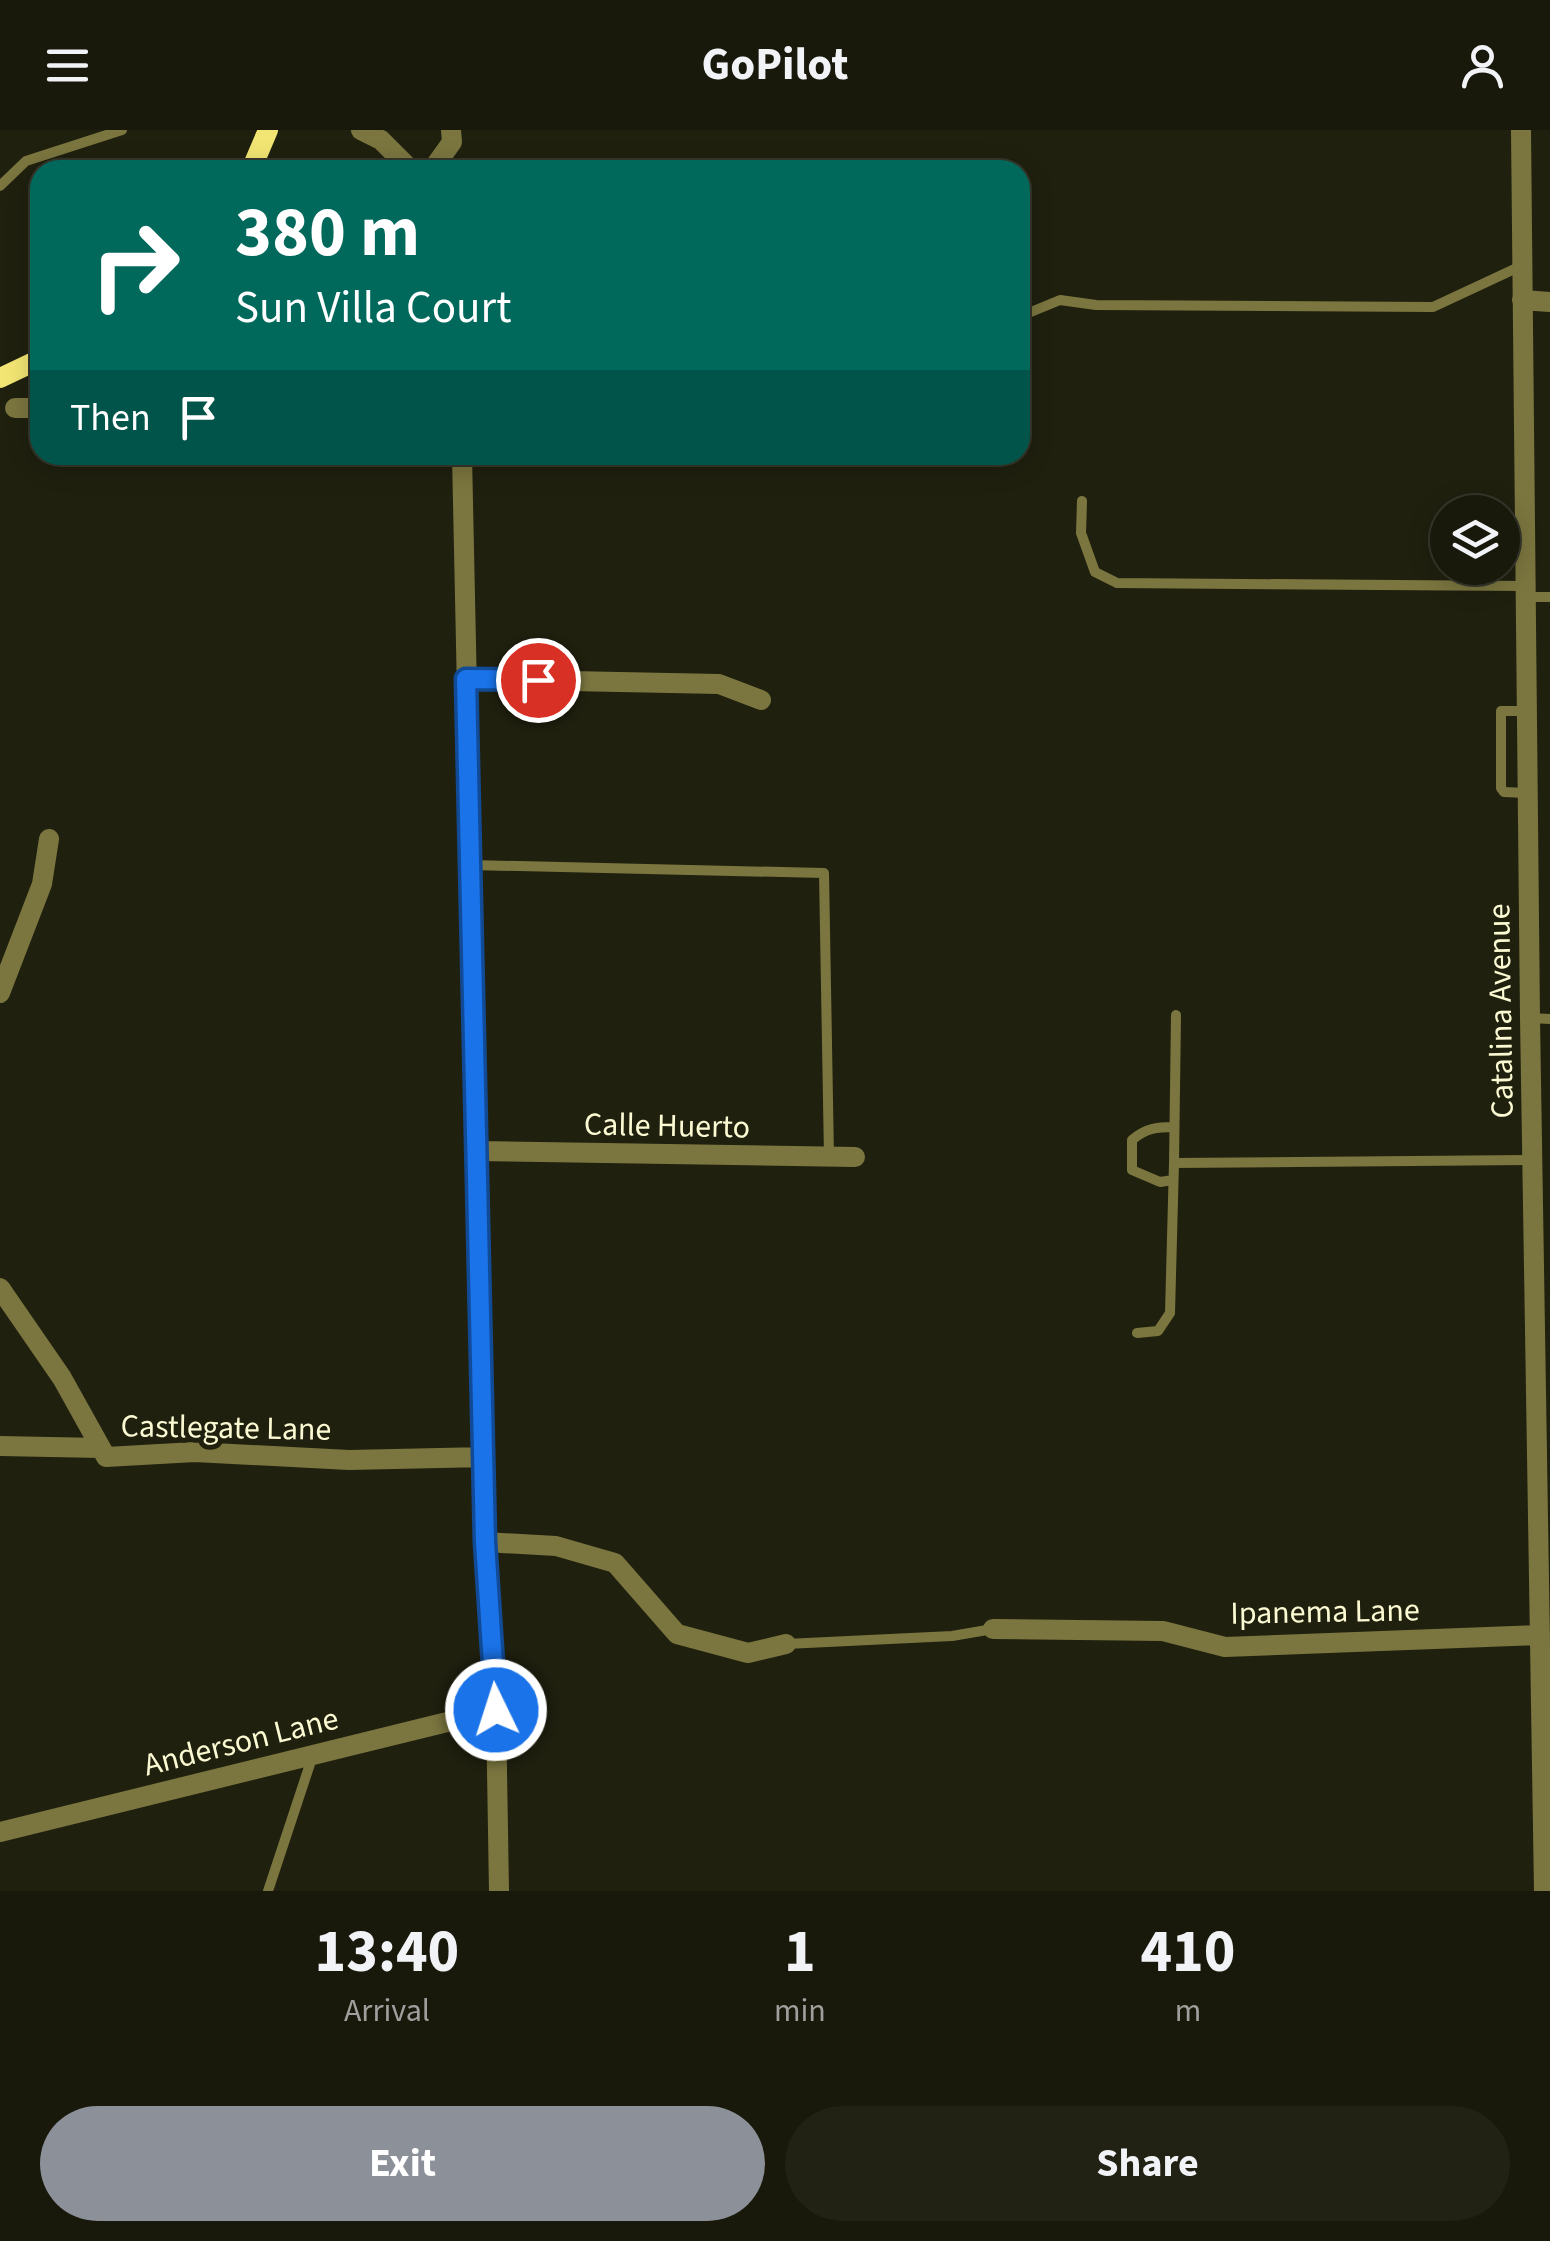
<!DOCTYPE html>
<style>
body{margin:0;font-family:"Source Sans 3",sans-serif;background:#212114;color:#f1f3f6;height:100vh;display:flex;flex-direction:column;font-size:38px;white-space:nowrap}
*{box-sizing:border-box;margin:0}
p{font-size:32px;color:#9fa09d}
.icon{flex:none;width:55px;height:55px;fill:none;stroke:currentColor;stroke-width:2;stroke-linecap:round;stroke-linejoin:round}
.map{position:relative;height:1761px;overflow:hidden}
.sheet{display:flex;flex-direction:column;background:#18180b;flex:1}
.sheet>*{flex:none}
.banner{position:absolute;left:30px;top:30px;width:1000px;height:305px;border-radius:30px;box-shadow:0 5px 25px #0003,0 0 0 2px #36372c;background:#00695c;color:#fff;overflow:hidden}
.fabs{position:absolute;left:1430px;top:365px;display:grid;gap:20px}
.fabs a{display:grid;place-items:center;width:90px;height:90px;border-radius:50%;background:#18180b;box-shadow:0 5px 25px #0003,0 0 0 2px #36372c;font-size:50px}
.pin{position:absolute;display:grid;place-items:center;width:85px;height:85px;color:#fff;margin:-42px;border:5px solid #fff;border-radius:50%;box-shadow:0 2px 10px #0007}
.me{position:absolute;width:110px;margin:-55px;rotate:356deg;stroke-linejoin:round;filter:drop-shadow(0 0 8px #0008)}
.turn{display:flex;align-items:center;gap:35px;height:210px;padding:0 40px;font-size:45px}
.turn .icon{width:130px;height:130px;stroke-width:2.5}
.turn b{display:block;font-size:70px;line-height:85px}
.then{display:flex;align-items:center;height:95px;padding:0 40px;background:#0003;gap:20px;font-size:38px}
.eta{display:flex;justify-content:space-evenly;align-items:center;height:170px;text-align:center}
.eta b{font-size:60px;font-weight:700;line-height:70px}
.button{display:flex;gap:20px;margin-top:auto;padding:20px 40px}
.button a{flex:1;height:115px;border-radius:60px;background:#8c9099;color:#fff;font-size:40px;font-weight:700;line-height:115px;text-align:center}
.button a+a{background:#212114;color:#f1f3f6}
header{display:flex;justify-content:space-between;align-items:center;height:130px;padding:0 40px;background:#18180b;font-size:45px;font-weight:700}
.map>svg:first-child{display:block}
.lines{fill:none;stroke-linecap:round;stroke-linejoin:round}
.lane{stroke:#7b763f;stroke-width:10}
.street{stroke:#7b763f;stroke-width:20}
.secondary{stroke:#f2e573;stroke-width:20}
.route-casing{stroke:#114b97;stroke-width:25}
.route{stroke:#1a73e8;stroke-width:18}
.labels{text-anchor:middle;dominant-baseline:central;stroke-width:10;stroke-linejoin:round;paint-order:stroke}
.street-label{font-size:32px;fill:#fbfad3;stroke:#20200f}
</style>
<header><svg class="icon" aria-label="menu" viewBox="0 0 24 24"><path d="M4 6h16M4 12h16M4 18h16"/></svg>GoPilot<svg class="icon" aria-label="person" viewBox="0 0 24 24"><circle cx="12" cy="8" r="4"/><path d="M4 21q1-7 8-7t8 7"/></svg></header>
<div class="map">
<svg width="1550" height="1761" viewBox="0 0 1550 1761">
<rect width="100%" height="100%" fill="#20200f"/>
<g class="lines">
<path class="lane" d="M0,56L26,31L122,0
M1026,184L1060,170L1096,175L1433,177L1521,136
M1082,371L1081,403L1095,442L1117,453L1525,456
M1527,467H1550
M1526,581H1501V658L1504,662L1528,663
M471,735L824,743L829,1027
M1530,888L1550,889
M1174,1033L1176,885
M1173,1050L1160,1052L1132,1040V1010C1146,998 1157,997 1174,997
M1137,1203L1158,1201L1170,1183L1174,1033L1531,1030
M786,1514L952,1506L993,1499
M268,1761L313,1625"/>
<path class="street" d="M361,0L381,10L411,40
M1521,0L1530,888L1544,1761
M432,40L452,12L451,0
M1522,170L1550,172
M15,278H40
M462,325L485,1412L496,1580L499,1761
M466,549L719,554L761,570
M0,863L42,754L49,709
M477,1021L855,1027
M0,1158L62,1248L106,1327L195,1322L349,1330L485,1327
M0,1316L101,1318
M485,1412L556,1416L615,1433L677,1504L748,1523L786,1514
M993,1499L1163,1501L1225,1517L1540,1505
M0,1702L496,1580"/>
<path class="secondary" d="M251,40L268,0
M0,248L40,229"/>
</g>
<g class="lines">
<g class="route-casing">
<path id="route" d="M496,1580L485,1412L466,549L538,550"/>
</g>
<use href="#route" class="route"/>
</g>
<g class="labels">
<g class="street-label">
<text transform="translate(1501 881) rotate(-91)">Catalina Avenue</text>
<text transform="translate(667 996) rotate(1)">Calle Huerto</text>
<text transform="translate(226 1298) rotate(1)">Castlegate Lane</text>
<text transform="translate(1325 1482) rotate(-1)">Ipanema Lane</text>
<text transform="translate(241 1612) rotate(-14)">Anderson Lane</text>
</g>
</g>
</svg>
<div class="fabs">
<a><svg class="icon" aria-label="layers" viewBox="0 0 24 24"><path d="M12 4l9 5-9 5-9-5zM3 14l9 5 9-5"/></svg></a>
</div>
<div class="pin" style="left:538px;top:550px;background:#d93025"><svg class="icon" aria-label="arrive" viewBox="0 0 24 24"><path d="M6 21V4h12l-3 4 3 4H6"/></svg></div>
<svg class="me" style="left:496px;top:1580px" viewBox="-20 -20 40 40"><circle r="17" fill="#1a73e8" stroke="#fff" stroke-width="3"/><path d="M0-11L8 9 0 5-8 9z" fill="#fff"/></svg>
<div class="banner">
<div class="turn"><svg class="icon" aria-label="right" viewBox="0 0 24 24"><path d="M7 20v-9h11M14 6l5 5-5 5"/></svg><div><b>380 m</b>Sun Villa Court</div></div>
<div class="then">Then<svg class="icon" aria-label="arrive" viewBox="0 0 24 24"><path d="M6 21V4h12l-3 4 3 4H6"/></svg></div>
</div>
</div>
<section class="sheet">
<div class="eta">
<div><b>13:40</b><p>Arrival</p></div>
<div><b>1</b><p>min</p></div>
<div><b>410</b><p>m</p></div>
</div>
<div class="button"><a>Exit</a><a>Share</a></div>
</section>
